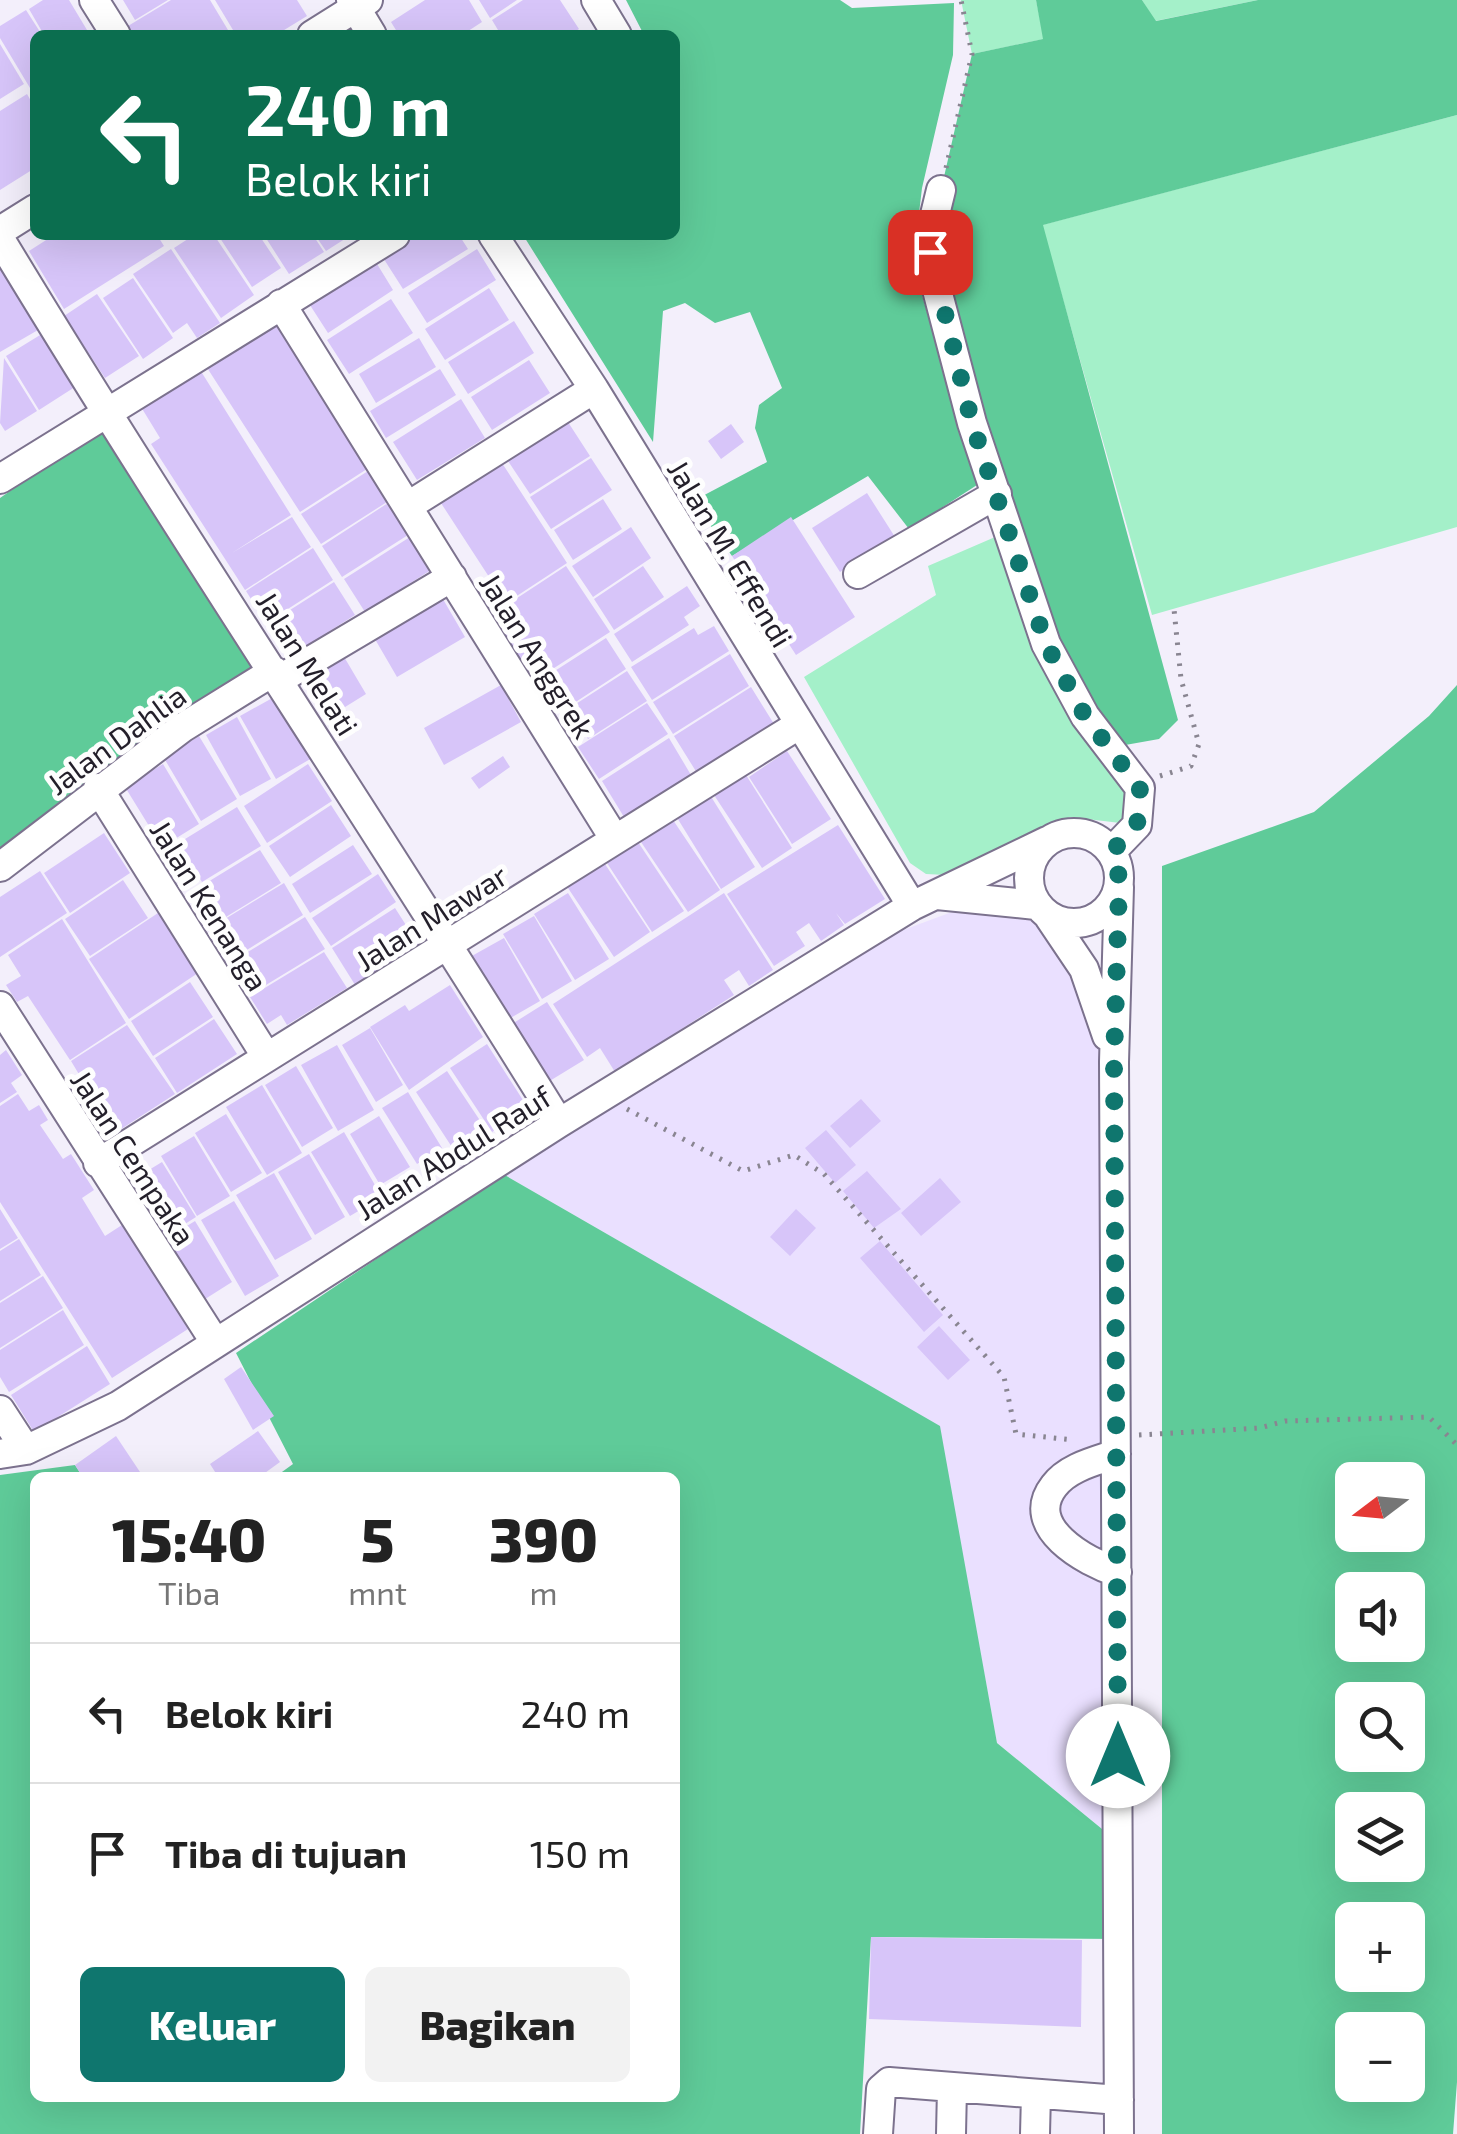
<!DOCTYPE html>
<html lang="id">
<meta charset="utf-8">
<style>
body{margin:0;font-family:"Exo 2",sans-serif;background:#f2f2f2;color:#222;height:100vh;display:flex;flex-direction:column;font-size:38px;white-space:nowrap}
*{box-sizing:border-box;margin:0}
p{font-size:32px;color:#767676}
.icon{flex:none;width:55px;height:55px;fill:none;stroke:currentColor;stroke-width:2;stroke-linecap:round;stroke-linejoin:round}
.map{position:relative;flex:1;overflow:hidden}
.details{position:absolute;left:30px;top:1472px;width:650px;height:630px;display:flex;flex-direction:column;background:#fff;border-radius:15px;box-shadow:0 10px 40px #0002}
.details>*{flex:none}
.guide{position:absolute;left:30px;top:30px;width:650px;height:210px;border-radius:15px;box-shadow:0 10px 40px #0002;background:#0b6e4f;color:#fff;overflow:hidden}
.needle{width:65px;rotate:254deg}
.tools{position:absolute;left:1335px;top:1462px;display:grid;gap:20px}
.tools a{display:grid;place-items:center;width:90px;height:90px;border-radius:15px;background:#fff;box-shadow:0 10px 40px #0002;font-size:50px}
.pin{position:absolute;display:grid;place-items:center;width:85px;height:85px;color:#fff;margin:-42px;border-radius:20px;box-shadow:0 5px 15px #0006}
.me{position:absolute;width:110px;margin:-55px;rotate:0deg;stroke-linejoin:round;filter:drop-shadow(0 0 8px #0008)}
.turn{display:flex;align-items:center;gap:35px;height:210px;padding:0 50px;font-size:45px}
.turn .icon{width:130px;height:130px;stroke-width:2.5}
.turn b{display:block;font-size:70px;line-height:85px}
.eta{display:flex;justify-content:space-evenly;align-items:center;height:170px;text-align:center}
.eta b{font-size:60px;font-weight:800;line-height:70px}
.button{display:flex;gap:20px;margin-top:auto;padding:20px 50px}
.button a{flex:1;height:115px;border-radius:15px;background:#0f766e;color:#fff;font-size:40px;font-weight:800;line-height:115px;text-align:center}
.button a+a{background:#f2f2f2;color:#222}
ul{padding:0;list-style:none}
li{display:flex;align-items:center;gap:30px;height:140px;padding:0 50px;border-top:2px solid #e0e0e0}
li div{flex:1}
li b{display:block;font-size:38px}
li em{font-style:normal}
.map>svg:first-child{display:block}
.built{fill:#eae0ff}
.green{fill:#a4f0c9}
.forest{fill:#5fcb99;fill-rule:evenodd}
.building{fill:#d7c5f9}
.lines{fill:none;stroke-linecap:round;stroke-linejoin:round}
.minor-casing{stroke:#7c728e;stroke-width:32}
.path{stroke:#898591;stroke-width:5;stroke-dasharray:2.5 8;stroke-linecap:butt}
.minor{stroke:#fff;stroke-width:28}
.route{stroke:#0f766e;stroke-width:18;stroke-dasharray:0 32.4}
.labels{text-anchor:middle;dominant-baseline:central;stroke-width:10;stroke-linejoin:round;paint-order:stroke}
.street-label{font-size:30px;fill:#231f2a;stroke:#fefefe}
</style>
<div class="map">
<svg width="1457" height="2134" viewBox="0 0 1457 2134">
<rect width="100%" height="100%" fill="#f3effb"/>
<path class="built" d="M960,909L1029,918L1066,938L1103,1051L1113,1838L997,1743L939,1426L503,1174L887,936Z"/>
<path class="green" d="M961,0H1036L1044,39L972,54Z
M1142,0H1258L1155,21Z
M1457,115V527L1152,615L1042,225Z
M1009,531L1134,776L1137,825L1070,817L946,875L926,874L910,863L804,677L936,595L928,566Z"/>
<path class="forest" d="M626,0H840L852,8L954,3L953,55L922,188L913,264L977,485L909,529L868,476L732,556L693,501L767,462L755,428L759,405L782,388L750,312L715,323L685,303L663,311L653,442L523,235H675V35H644Z
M1036,0H1142L1156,21L1258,0H1457V115L1043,225L1178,720L1159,739L1114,747L1085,716L931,267L941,190L972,54L1043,39Z
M101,428L259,668L91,777L0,849V498Z
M1457,685V2082L1453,2134H1162V866L1314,812L1429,716ZM1408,1480V1535H1352V1480ZM1408,1590V1645H1352V1590ZM1408,1700V1755H1352V1700ZM1408,1810V1865H1352V1810ZM1352,1920H1408V1975H1352ZM1352,2030H1408V2085H1352Z
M503,1174L940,1426L997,1743L1113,1838L1119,1939L871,1937L860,2134H0V1475L75,1465L83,1477L35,1478V2098H675V1478L275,1477L293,1464L236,1353Z"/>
<path class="building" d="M43,0H69L90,35H44L29,9Z
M123,0H168L135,20Z
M171,0H210L231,35H134L128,26Z
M215,0H297L307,16L276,35H236Z
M425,0H469L482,22L462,35H399L391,22Z
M479,0H517L490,18Z
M523,0H560L579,29L570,35H501L492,20Z
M26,10L42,35H35V85L30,88L0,38V26Z
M0,44L24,84L0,99Z
M27,94L35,108V168L0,190V111Z
M54,235H157L164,246L64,309L29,251Z
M194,235H214L254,295L221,318L174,248Z
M218,235H259L281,268L252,287Z
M264,235H313L324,252L289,274Z
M315,235H351L326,251Z
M409,235H459L468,249L403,289L380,253Z
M171,249L220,323L197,338L187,323L173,333L133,274Z
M477,249L496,280L427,323L408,293Z
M374,259L393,290L328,333L308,302Z
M0,265L38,330L0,352Z
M133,278L173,338L143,359L103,298Z
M489,288L509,320L445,360L425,329Z
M97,294L139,356L105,378L64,316Z
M391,299L413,333L349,374L327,340Z
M273,319L367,469L300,512L204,363Z
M514,321L534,353L468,394L448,362Z
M45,332L78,385L39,410L6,356Z
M419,338L436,367L376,403L359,374Z
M4,358L37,411L5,431L0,423Z
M529,360L550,393L492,430L471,397Z
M197,365L291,515L232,553L292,517L311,547L245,590L151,444L160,438L138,402Z
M440,369L456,395L386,438L370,411Z
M461,399L485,438L417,480L393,442Z
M566,419L590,456L530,494L506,458Z
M731,424L744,442L721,459L708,441Z
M591,458L612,490L551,529L530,497Z
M500,460L567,563L506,603L439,500Z
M368,471L387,502L321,544L301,514Z
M867,493L895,537L840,572L812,528Z
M603,499L622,529L573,560L554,530Z
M388,503L408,535L342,577L322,546Z
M791,517L855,617L796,655L732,556Z
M631,527L651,558L593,597L572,566Z
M410,537L431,570L365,612L344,579Z
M313,548L333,580L266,623L246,591Z
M566,566L610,632L551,670L541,655L524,666L502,632L516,623L505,606Z
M643,566L664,597L614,630L594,599Z
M334,582L355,615L289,657L268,624Z
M687,586L700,606L684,617L689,625L632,662L614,634Z
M440,594L465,637L397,677L372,634Z
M714,626L729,651L652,700L631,667L694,628L698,635Z
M606,638L626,669L568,707L547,676Z
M340,650L366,694L329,717L302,673Z
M730,654L749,686L673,734L653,702Z
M627,671L647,701L588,739L568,709Z
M501,685L521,722L444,765L424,728Z
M751,687L774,724L697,773L674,736Z
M276,696L312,758L276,779L240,716Z
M647,703L668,734L599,779L578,747Z
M237,717L271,779L240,796L206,735Z
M199,736L237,799L201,821L164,758Z
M669,738L691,775L624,817L602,781Z
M787,751L831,819L792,844L749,777Z
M503,756L510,767L479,789L471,778Z
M163,764L199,824L162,847L125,787Z
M308,764L332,801L267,843L244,806Z
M746,775L792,848L762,868L714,795Z
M710,795L755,867L721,889L676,816Z
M331,805L351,836L290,877L269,846Z
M237,807L261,846L202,882L192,866L178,874L164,852Z
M673,820L720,890L688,912L641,842Z
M838,825L885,899L845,924L836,913L844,925L821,941L809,923L796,932L805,946L774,966L727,894Z
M104,833L130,873L70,913L44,873Z
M638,842L684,911L652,932L607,863Z
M353,845L372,874L310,913L292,884Z
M260,850L281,883L208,928L197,910L208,903L198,888Z
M603,861L650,932L614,957L566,885Z
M40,871L67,913L0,957V897Z
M378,874L396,902L331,946L312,918Z
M123,880L148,918L90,956L65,919Z
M284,883L303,915L242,953L230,934L216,944L207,930Z
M568,893L609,959L575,980L534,914Z
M724,893L773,970L749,986L739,970L724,980L734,995L615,1072L600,1048L587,1057L553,1004Z
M395,908L420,947L357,988L332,948Z
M161,911L201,971L129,1019L89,959Z
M534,916L572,981L542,999L503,934Z
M305,917L325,949L248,996L228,964Z
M62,919L126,1023L70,1060L28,996L17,1002L6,985L21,976L8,955Z
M504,938L540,1001L507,1020L470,957Z
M324,952L347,988L287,1025L281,1015L267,1024L250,997Z
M190,982L213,1017L153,1056L131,1021Z
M450,985L483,1037L409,1090L370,1027L405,1005L409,1011Z
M547,1002L584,1060L548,1082L512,1024Z
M214,1019L237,1054L177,1093L155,1058Z
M127,1025L175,1094L115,1133L90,1090L72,1102L63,1088L80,1076L71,1061Z
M370,1028L403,1085L376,1102L342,1045Z
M487,1044L528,1108L492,1132L450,1068Z
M337,1045L374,1110L338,1131L301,1065Z
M6,1050L22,1075L11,1083L17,1092L0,1103V1055Z
M296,1066L333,1128L302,1147L265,1085Z
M447,1071L493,1140L461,1161L416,1092Z
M262,1085L302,1153L267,1175L226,1107Z
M408,1092L442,1148L417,1164L382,1108Z
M18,1094L29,1111L39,1105L48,1120L40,1125L63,1159L71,1154L94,1190L82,1198L105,1236L122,1225L188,1329L112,1378L0,1202V1106Z
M861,1099L881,1121L850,1148L830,1126Z
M226,1114L262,1173L231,1192L195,1133Z
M379,1116L410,1167L380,1185L350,1134Z
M826,1130L856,1165L835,1183L805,1148Z
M344,1132L382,1197L350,1216L311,1152Z
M194,1136L230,1196L197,1216L161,1156Z
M309,1154L345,1217L315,1235L278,1172Z
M162,1162L196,1217L161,1239L147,1215L153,1211L134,1179Z
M867,1171L901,1209L874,1228L843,1191Z
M274,1173L312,1239L275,1260L236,1195Z
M940,1178L961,1202L921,1236L901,1213Z
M234,1201L279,1276L245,1296L201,1220Z
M0,1209L18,1238L0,1249Z
M796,1209L816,1228L790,1256L770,1237Z
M195,1221L232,1282L202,1301L164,1240Z
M19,1239L41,1275L0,1301V1251Z
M880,1241L943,1315L924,1332L860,1258Z
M43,1276L63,1308L0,1348V1303Z
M63,1310L84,1345L9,1392L0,1377V1350Z
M939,1326L970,1360L948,1380L917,1347Z
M87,1346L110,1384L34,1432L11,1395Z
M241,1367L274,1416L253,1430L224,1379Z
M258,1431L280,1462L258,1478H219L210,1464Z
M116,1436L144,1478H83L75,1465Z
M871,1937L1082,1940L1081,2027L869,2019Z"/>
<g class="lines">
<g class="minor-casing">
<path id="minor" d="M94,0L116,35
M351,0L372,35
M596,0L617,35
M312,35L368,0
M941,190L930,235L931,267L972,423L1046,644L1085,716L1140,788L1137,825L1111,852
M0,231L35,209
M493,235L594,389L912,906
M0,239C180,537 376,826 559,1123
M281,304L614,838
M0,479L395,235
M408,506L594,389
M858,574L997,494
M280,679L452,577
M98,788L266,1056
M1029 878a45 45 0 1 1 90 0a45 45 0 1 1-90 0Z
M0,867L182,728L274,671
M1119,887L1114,1062L1119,2134
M937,895L1036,905
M1049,917L1084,969L1107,1036
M0,1006L215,1342
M98,1163L797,726
M0,1410L26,1450
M0,1454L26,1450L118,1406L559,1123L912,906L1047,841
M1116,1454C1096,1461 1068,1467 1054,1486C1022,1527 1086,1562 1117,1572
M878,2134L881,2089L889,2082L1119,2100
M951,2134L952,2088
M1035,2134L1036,2094"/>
</g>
<path class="path" d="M946,168L972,54L961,0
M1160,776L1191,766L1199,744L1181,679L1174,609
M627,1109L743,1171L794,1155L824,1174L1004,1377L1016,1434L1074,1440
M1139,1435L1260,1428L1285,1421L1429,1417L1457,1445"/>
<use href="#minor" class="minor"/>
</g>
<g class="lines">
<path class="route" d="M930,252L972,423L1046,644L1085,716L1140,788L1137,826L1111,852L1118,869L1119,886L1114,1062L1118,1756"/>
</g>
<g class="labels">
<g class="street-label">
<text transform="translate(731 553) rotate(59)">Jalan M. Effendi</text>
<text transform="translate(538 655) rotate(58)">Jalan Anggrek</text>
<text transform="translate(308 663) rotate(58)">Jalan Melati</text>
<text transform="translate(116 739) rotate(-36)">Jalan Dahlia</text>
<text transform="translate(210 905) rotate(58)">Jalan Kenanga</text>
<text transform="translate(431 917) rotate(-32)">Jalan Mawar</text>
<text transform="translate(453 1152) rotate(-32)">Jalan Abdul Rauf</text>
<text transform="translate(134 1157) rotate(57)">Jalan Cempaka</text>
</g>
</g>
</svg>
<div class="tools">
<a><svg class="needle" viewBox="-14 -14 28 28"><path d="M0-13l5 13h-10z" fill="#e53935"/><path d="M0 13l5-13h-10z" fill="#767676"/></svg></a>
<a><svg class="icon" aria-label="sound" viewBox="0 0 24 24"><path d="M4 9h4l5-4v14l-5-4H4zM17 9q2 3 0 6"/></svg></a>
<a><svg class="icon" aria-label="search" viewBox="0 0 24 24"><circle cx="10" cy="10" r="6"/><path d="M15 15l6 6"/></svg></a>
<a><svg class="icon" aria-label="layers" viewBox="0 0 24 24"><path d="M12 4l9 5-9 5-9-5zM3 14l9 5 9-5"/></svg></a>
<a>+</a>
<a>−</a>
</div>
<div class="pin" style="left:930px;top:252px;background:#d93025"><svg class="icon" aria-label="arrive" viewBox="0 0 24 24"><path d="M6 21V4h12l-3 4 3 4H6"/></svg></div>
<svg class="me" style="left:1118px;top:1756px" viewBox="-20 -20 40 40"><circle r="19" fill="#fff"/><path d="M0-13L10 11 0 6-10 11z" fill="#0f766e"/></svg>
<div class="guide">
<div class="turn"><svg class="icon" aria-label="left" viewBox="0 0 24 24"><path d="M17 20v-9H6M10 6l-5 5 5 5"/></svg><div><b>240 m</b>Belok kiri</div></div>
</div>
<section class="details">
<div class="eta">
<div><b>15:40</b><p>Tiba</p></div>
<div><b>5</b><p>mnt</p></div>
<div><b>390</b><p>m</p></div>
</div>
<ul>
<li><svg class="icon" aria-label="left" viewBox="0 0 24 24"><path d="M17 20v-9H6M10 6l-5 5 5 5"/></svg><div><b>Belok kiri</b></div><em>240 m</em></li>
<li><svg class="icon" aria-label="arrive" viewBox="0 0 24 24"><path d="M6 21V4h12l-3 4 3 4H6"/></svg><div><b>Tiba di tujuan</b></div><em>150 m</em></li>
</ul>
<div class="button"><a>Keluar</a><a>Bagikan</a></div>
</section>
</div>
